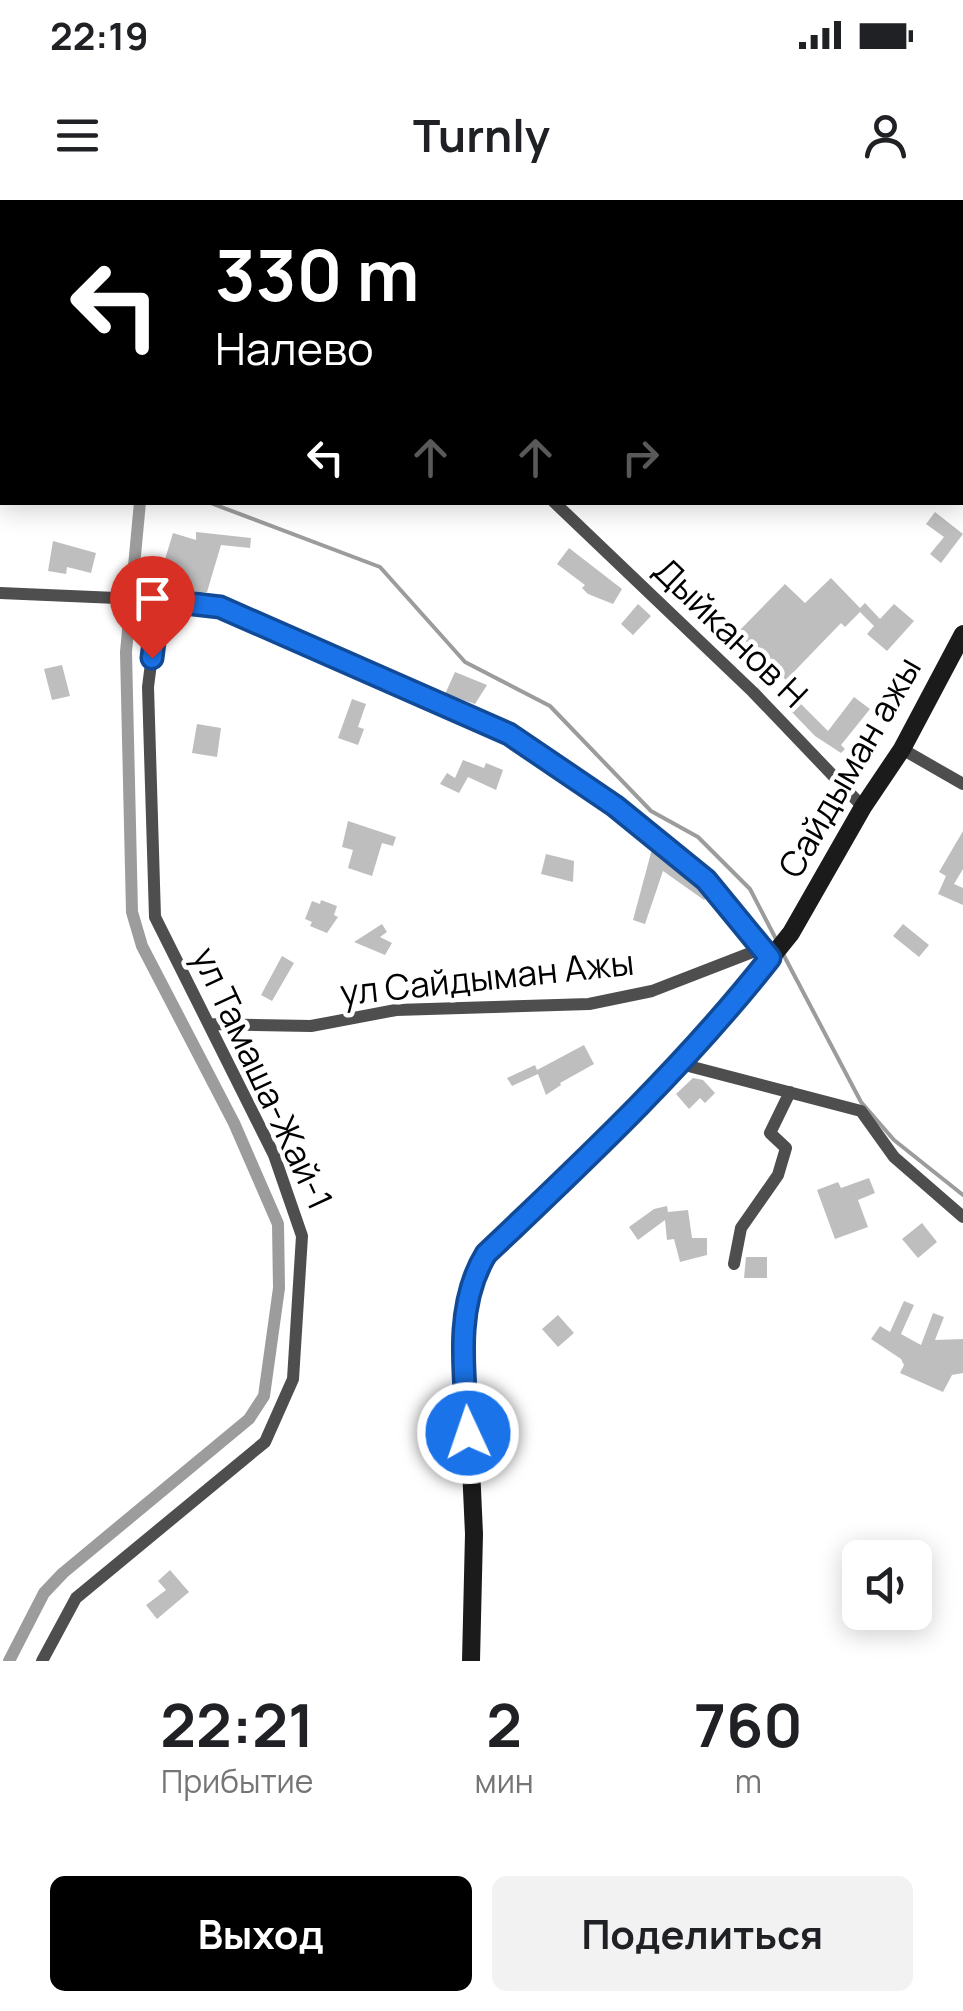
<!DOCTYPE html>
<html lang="ru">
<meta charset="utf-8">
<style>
body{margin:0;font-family:Manrope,sans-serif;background:#f2f2f2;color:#202124;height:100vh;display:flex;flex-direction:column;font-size:38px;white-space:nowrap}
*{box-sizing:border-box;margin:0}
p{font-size:32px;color:#757577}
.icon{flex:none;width:55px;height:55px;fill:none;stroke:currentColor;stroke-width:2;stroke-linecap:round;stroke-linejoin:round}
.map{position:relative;height:1461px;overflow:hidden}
.panel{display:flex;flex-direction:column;background:#fff;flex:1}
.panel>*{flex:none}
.top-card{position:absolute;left:0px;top:0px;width:965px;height:305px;box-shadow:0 5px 25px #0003;background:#000;color:#fff;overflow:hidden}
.buttons{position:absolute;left:842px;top:1340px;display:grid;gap:20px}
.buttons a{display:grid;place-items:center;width:90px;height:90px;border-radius:15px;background:#fff;box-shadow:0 5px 25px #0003;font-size:50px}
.pin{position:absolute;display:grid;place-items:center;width:85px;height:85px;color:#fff;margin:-102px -42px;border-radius:50% 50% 50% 0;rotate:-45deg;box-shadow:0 0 10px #0007}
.pin .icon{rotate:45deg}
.me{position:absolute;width:110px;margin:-55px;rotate:357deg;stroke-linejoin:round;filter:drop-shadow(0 0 8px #0008)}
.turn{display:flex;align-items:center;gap:35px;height:210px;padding:0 50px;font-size:45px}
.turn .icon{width:130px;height:130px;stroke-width:2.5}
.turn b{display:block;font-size:70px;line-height:85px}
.lanes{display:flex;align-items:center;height:95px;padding:0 50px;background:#0003;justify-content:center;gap:50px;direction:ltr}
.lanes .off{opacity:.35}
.eta{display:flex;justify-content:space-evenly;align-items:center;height:170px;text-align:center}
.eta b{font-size:60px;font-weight:700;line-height:70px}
.action{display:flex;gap:20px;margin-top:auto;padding:20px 50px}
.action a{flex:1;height:115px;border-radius:15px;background:#000;color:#fff;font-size:40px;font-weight:700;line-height:115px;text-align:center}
.action a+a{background:#f2f2f2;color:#202124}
.status{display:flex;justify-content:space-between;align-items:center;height:70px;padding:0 50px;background:#fff;direction:ltr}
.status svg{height:28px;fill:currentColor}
header{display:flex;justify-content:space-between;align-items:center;height:130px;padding:0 50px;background:#fff;font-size:45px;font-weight:700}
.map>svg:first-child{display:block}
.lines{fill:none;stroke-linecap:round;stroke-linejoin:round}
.stream{stroke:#9c9c9c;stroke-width:4}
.canal{stroke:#9c9c9c;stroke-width:12}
.building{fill:#bebebe}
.street{stroke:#4e4e4e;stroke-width:12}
.secondary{stroke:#1b1b1b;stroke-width:18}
.route-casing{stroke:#114b97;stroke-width:25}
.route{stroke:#1a73e8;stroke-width:18}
.labels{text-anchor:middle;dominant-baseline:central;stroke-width:9;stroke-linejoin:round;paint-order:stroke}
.street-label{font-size:35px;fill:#000;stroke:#fff}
</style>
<div class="status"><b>22:19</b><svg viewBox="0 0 49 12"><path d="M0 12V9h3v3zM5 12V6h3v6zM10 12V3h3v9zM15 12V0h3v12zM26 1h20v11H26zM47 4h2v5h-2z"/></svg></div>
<header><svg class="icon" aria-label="menu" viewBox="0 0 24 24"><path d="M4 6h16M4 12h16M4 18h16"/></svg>Turnly<svg class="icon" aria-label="person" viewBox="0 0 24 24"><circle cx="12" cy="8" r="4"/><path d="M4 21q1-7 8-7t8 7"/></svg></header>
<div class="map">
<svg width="963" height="1461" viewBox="0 0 963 1461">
<rect width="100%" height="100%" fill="#fff"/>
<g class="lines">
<path class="stream" d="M0,269H2
M208,302L380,367L465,462L550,506L651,611L698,637L750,689L778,743
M782,752L861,902L894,940L963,995"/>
<path class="canal" d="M166,2V0
M9,1461L44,1393L63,1373L249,1219L264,1196L279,1088L278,1024L234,923L142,746L132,712L126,452L140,302"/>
</g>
<path class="building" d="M935,312L963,334L941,363L930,354L944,337L926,324Z
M196,332L251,338L250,348L221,345L207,392L201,393L159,379L173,333L196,340Z
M53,341L96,353L91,373L67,367L66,374L48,371Z
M569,348L622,389L613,404L588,394L582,388L585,385L557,364Z
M831,378L860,408L865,403L880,419L894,404L914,421L887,451L867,434L874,426L860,412L845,427L841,423L786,480L737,433L785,384L805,403Z
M638,404L651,416L633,435L621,424Z
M62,465L70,496L52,500L44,469Z
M455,472L487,485L475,504L445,494Z
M854,497L870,509L841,545L845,549L841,553L815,536L788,508L796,499L828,531Z
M352,499L366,504L358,527L364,529L358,545L338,538Z
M197,524L221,528L217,557L192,553Z
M463,560L484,568L486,563L503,570L496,590L468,577L459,593L440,584L447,573L455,578Z
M348,621L396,637L393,646L382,643L372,676L348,668L353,650L342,647Z
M963,631V669L954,684L963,688V705L938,694L946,676L939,672Z
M652,649L707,697L704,700L663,671L645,724L633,720Z
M546,654L574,661L573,682L541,674Z
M321,700L337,706L334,715L338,717L327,733L310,726L312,722L305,719L312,701L320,704Z
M382,724L387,732L380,737L392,743L385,755L354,742Z
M903,724L929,745L919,757L893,736Z
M282,756L294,763L272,801L261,795Z
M584,845L594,864L560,883L561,885L546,895L538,874L512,886L507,878L535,865L537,870Z
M693,878L703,880L715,893L705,903L700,898L689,909L676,894Z
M869,978L875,993L858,1000L868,1027L835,1039L817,990L838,982L841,988Z
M667,1006L668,1012L688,1010L692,1038H707V1055L680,1062L674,1039L667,1040L665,1020L638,1040L629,1027L654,1009Z
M922,1023L937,1042L918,1058L902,1039Z
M746,1057H767V1078H744Z
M904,1101L914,1105L901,1134L921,1145L933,1113L944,1117L935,1140L963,1139V1173L952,1175L943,1192L900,1173L904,1165L901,1159L871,1139L880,1126L890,1132Z
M558,1115L574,1133L558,1147L542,1129Z
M170,1370L189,1392L157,1419L146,1405L166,1390L158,1381Z"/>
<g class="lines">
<path class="street" d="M195,0L199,2
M554,302L753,492L863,607
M0,393L186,401L220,407L509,534L615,606L706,680L770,758
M902,549L963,584
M209,824L311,826L396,810L589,804L652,791L763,748
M681,864L861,911L894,957L963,1017
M734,1064L741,1028L778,975L786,948L770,933L790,892
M42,1461L76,1398L265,1242L293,1179L302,1036L274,955L155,717L148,487L159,400"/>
<path class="secondary" d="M471,1461L474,1334L464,1111L471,1079L486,1054L658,890L717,825L791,733L863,607L902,549L963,434"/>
</g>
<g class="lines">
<g class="route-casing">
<path id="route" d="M152,458L159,400L220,407L509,534L615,606L706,680L770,758C685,866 586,959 486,1054C454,1106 464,1173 468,1233"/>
</g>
<use href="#route" class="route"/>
</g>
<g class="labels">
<g class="street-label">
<text transform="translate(731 432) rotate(44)">Дыйканов Н</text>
<text transform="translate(849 567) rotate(-60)">Сайдыман ажы</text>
<text transform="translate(487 777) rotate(-6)">ул Сайдыман Ажы</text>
<text transform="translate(263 878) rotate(65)">ул Тамаша-Жай-1</text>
</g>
</g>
</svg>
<div class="buttons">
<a><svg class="icon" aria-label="sound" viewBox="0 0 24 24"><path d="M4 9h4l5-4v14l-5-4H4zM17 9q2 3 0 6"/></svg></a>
</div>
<div class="pin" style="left:152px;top:458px;background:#d93025"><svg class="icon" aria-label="arrive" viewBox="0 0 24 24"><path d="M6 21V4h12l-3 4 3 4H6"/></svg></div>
<svg class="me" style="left:468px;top:1233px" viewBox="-20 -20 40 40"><circle r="17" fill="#1a73e8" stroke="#fff" stroke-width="3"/><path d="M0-11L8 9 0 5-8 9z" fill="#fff"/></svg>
<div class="top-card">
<div class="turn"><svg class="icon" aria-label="left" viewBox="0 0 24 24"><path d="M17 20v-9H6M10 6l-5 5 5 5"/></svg><div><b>330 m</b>Налево</div></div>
<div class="lanes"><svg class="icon" aria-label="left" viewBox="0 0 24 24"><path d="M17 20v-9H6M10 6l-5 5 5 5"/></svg><svg class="icon off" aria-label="ahead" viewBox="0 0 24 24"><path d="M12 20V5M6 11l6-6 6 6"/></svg><svg class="icon off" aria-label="ahead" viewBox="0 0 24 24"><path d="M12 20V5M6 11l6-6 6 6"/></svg><svg class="icon off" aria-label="right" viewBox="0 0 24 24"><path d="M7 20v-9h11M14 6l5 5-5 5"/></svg></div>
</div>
</div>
<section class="panel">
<div class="eta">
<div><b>22:21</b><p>Прибытие</p></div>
<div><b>2</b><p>мин</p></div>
<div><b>760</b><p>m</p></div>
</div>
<div class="action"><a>Выход</a><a>Поделиться</a></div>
</section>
